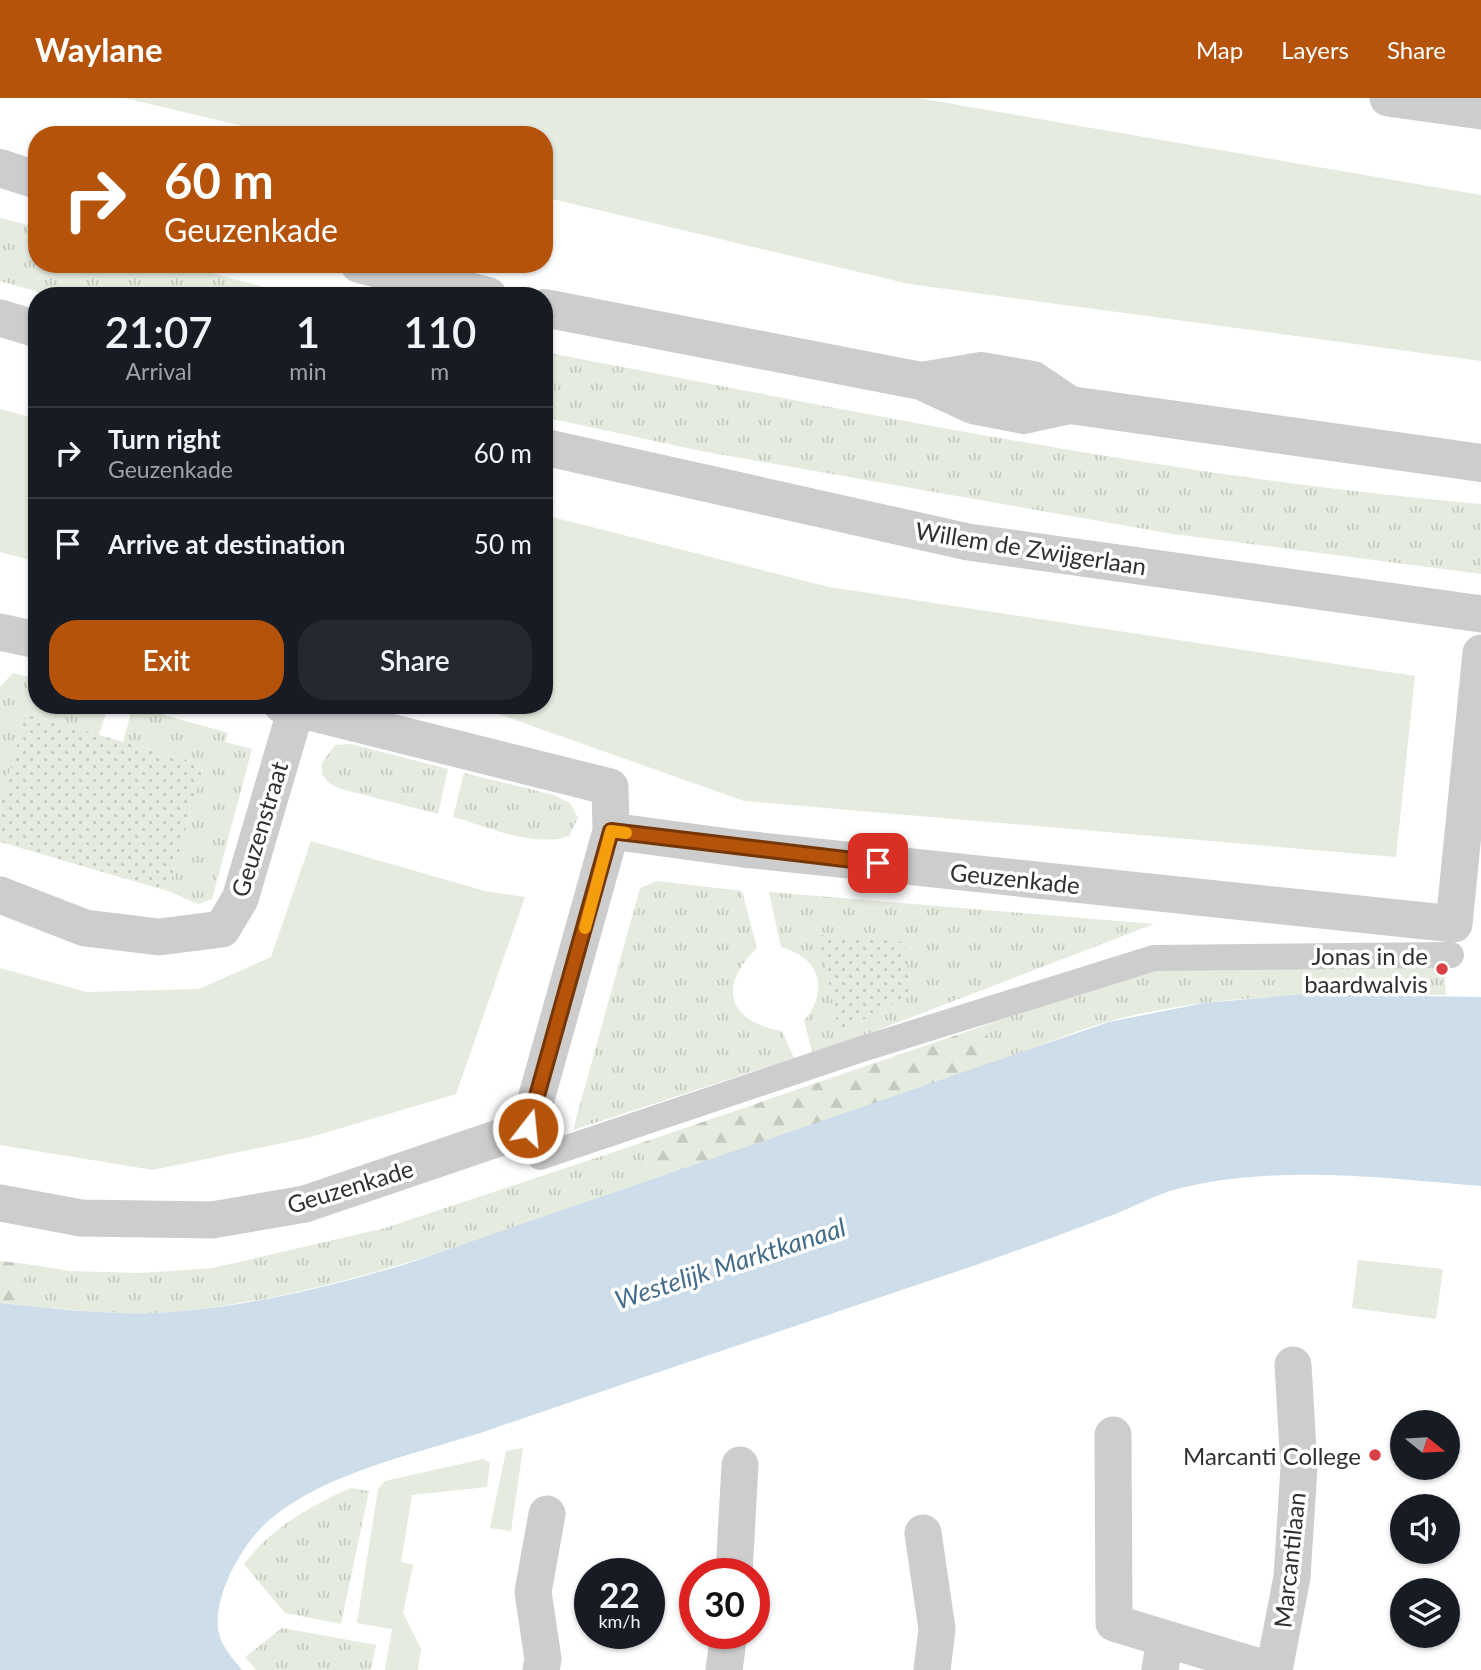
<!DOCTYPE html>
<style>
body{margin:0;font-family:Lato,sans-serif;background:#242831;color:#f1f3f6;height:100vh;display:flex;flex-direction:column;font-size:26px;white-space:nowrap}
*{box-sizing:border-box;margin:0}
p{font-size:23px;color:#9ea1a6}
.icon{flex:none;width:38px;height:38px;fill:none;stroke:currentColor;stroke-width:2;stroke-linecap:round;stroke-linejoin:round}
.map{position:relative;flex:1;overflow:hidden}
.drawer{position:absolute;left:28px;top:189px;width:525px;height:427px;display:flex;flex-direction:column;background:#171b24;border-radius:28px;box-shadow:0 2px 5px #0004}
.drawer>*{flex:none}
.banner{position:absolute;left:28px;top:28px;width:525px;height:147px;border-radius:28px;box-shadow:0 2px 5px #0004;background:#b45309;color:#fff;overflow:hidden}
.needle{width:46px;rotate:108deg}
.tools{position:absolute;left:1390px;top:1312px;display:grid;gap:14px}
.tools a{display:grid;place-items:center;width:70px;height:70px;border-radius:50%;background:#171b24;box-shadow:0 2px 5px #0004;font-size:35px}
.speed{position:absolute;left:574px;top:1460px;display:flex;gap:14px;font-size:35px;font-weight:700;text-align:center}
.speed>*{display:grid;place-content:center;width:91px;height:91px;border-radius:50%;background:#171b24;box-shadow:0 2px 5px #0004;line-height:1}
.speed small{font-size:18px;font-weight:400}
.speed .limit{border:10px solid #d22;background:#fff;color:#111}
.pin{position:absolute;display:grid;place-items:center;width:60px;height:60px;color:#fff;margin:-30px;border-radius:14px;box-shadow:0 4px 10px #0006}
.me{position:absolute;width:77px;margin:-38px;rotate:16deg;stroke-linejoin:round;filter:drop-shadow(0 0 5px #0008)}
.turn{display:flex;align-items:center;gap:24px;height:147px;padding:0 21px;font-size:32px}
.turn .icon{width:91px;height:91px;stroke-width:2.5}
.turn b{display:block;font-size:49px;line-height:60px}
.eta{display:flex;justify-content:space-evenly;align-items:center;height:119px;text-align:center}
.eta b{font-size:42px;font-weight:600;line-height:49px}
.button{display:flex;gap:14px;margin-top:auto;padding:14px 21px}
.button a{flex:1;height:80px;border-radius:28px;background:#b45309;color:#fff;font-size:28px;font-weight:600;line-height:80px;text-align:center}
.button a+a{background:#242831;color:#f1f3f6}
ul{padding:0;list-style:none}
li{display:flex;align-items:center;gap:21px;height:91px;padding:0 21px;border-top:2px solid #363941}
li div{flex:1}
li b{display:block;font-size:26px}
li em{font-style:normal}
header{display:flex;align-items:center;gap:42px;box-sizing:border-box;height:98px;padding:0 35px;background:#b45309;color:#fff}
header strong{font-size:33px}
nav{display:flex;gap:38px;margin-inline-start:auto;font-size:24px}
.map>svg:first-child{display:block}
.grass{fill:url(#grass-tufts)}
.forest{fill:url(#forest-firs)}
.park{fill:url(#park-dots)}
.garden{fill:#e5ebdf}
.water{fill:#cdddea}
.lines{fill:none;stroke-linecap:round;stroke-linejoin:round}
.pedestrian{stroke:#cdcdcd;stroke-width:26}
.minor{stroke:#cdcdcd;stroke-width:37}
.tertiary{stroke:#cdcdcd;stroke-width:38}
.route-casing{stroke:#753606;stroke-width:18}
.route{stroke:#b45309;stroke-width:12}
.slow{stroke:#f59e0b;stroke-width:12}
.poi-dot{fill:#d74147;stroke:#fff;stroke-width:2.5}
.labels{text-anchor:middle;dominant-baseline:central;stroke-width:7;stroke-linejoin:round;paint-order:stroke}
.street-label{font-size:24px;fill:#303030;stroke:#fff}
.poi-label{font-size:24px;fill:#303030;stroke:#fff;text-anchor:end}
.water-label{font-size:26px;font-style:italic;fill:#446d8b;stroke:#fff}
</style>
<header>
<strong>Waylane</strong>
<nav><a>Map</a><a>Layers</a><a>Share</a></nav>
</header>
<div class="map">
<svg width="1481" height="1572" viewBox="0 0 1481 1572">
<defs>
<pattern id="grass-tufts" width="24" height="20" patternUnits="userSpaceOnUse" patternTransform="scale(1.75)"><rect width="24" height="20" fill="#e5ebdf"/><path d="M3 7l-1-3M5 7V3M7 7l1-3M15 17l-1-3M17 17v-4M19 17l1-3" fill="none" stroke="#c5cac0"/></pattern>
<pattern id="forest-firs" width="22" height="20" patternUnits="userSpaceOnUse" patternTransform="scale(1.75)"><rect width="22" height="20" fill="#e5ebdf"/><path d="M5 1l3.5 6h-7zM16 11l3.5 6h-7z" fill="#c5cac0"/></pattern>
<pattern id="park-dots" width="8" height="8" patternUnits="userSpaceOnUse" patternTransform="scale(1.75)"><rect width="8" height="8" fill="#e5ebdf"/><path d="M2 2h.1M6 6h.1" fill="none" stroke="#c5cac0" stroke-width="1.8" stroke-linecap="round"/></pattern>
</defs>
<rect width="100%" height="100%" fill="#fff"/>
<path class="grass" d="M0,120L37,129V166H178L297,198H53L0,183Z
M544,254C855,313 1166,379 1481,406V476L1173,436L701,353L544,319Z
M13,575L37,581V607H108L99,637L26,616L0,706V589Z
M133,608L228,635L225,644L252,651L212,801L198,806L168,793L204,667L123,644Z
M351,646L448,671L438,716L341,691L329,685L322,676V665L335,647Z
M464,675L554,697L571,706L578,720L569,738C533,750 489,729 453,719Z
M657,783L742,793L757,850C717,888 728,924 782,933L794,960L573,1032L640,790Z
M769,794L1154,826L813,957L804,923C830,891 820,860 781,849Z
M1443,854L1446,897C1333,896 1220,894 1110,923C1073,933 1036,950 999,963L983,928L1096,885L1155,869Z
M641,1045L651,1082C494,1135 340,1198 174,1214C123,1218 71,1212 20,1207L26,1166L70,1173L140,1175L213,1170L385,1130Z
M350,1390L369,1393L341,1526L285,1515L244,1466C272,1429 309,1409 350,1390Z
M282,1530L376,1547L371,1572H256L245,1559Z"/>
<path class="forest" d="M983,928L999,963L651,1082L641,1045Z
M0,1163L26,1166L20,1207L0,1205Z"/>
<path class="park" d="M26,616L204,667L168,793L0,744V706Z
M819,837L905,844L910,896L839,935Z"/>
<path class="garden" d="M125,0H918L1481,97V263L909,186L544,99V37H280Z
M0,311L37,321V464L0,454Z
M544,417L829,489L1415,578L1396,759L744,703L473,607H544Z
M311,743L485,793L525,799L456,996L311,1039L153,1072L0,1047V870L86,894L199,891L271,859Z
M1358,1162L1443,1171L1436,1221L1352,1210Z
M523,1350L511,1433L490,1430L506,1353Z
M483,1361L490,1365L487,1389L412,1397L401,1464L413,1467L403,1515L421,1551L418,1572H385L392,1531L357,1525L378,1391L385,1383Z"/>
<path class="water" d="M1305,896L1481,899V1088C1380,1080 1277,1066 1177,1091C1154,1097 1132,1110 1110,1118C1065,1135 1019,1152 973,1168C813,1222 652,1276 492,1331C422,1355 321,1374 265,1426C241,1448 211,1501 219,1536C222,1549 234,1562 242,1572H0V1205C57,1211 115,1218 172,1214C250,1208 328,1189 403,1167L1109,924L1204,905Z"/>
<g class="lines">
<path class="pedestrian" d="M528,1030L540,1059L859,952L1154,860L1451,857"/>
<path class="minor" d="M1388,0L1481,13
M0,220L37,231
M544,349L968,444L1481,516
M0,534L37,542
M282,607L610,689L611,733
M0,797L85,830L159,839L222,831L240,801L296,611
M0,1105L81,1120L212,1122L305,1106L528,1030L611,733L743,751L1454,826L1481,555
M1113,1337L1114,1525L1269,1572
M923,1435L937,1531L932,1572
M734,1475L740,1367
M541,1572L543,1561L533,1494L547,1416
M724,1572L729,1535
M1160,1572L1165,1541
M1274,1572L1292,1479L1299,1369L1293,1267"/>
<path class="tertiary" d="M0,70L37,82
M359,166L488,198
M544,210L921,283L973,307L1024,317L1070,307L1481,365
M921,283L981,273L1033,282L1070,307"/>
</g>
<g class="lines">
<g class="route-casing">
<path id="route" d="M528,1030L611,733L878,765"/>
</g>
<use href="#route" class="route"/>
<path class="slow" d="M585,830L611,733L626,735"/>
</g>
<g class="poi-dot">
<circle cx="1442" cy="871" r="7"/>
<circle cx="1375" cy="1357" r="7"/>
</g>
<g class="labels">
<g class="street-label">
<text transform="translate(1031 450) rotate(9)">Willem de Zwijgerlaan</text>
<text transform="translate(259 731) rotate(-73)">Geuzenstraat</text>
<text transform="translate(1015 780) rotate(6)">Geuzenkade</text>
<text transform="translate(350 1088) rotate(-17)">Geuzenkade</text>
<text transform="translate(1289 1462) rotate(-84)">Marcantilaan</text>
</g>
<g class="poi-label">
<text x="1428" y="857">Jonas in de<tspan x="1428" dy="28">baardwalvis</tspan></text>
<text x="1361" y="1357">Marcanti College</text>
</g>
<g class="water-label">
<text transform="translate(730 1165) rotate(-18)">Westelijk Marktkanaal</text>
</g>
</g>
</svg>
<div class="tools">
<a><svg class="needle" viewBox="-14 -14 28 28"><path d="M0-13l5 13h-10z" fill="#e53935"/><path d="M0 13l5-13h-10z" fill="#9ea1a6"/></svg></a>
<a><svg class="icon" aria-label="sound" viewBox="0 0 24 24"><path d="M4 9h4l5-4v14l-5-4H4zM17 9q2 3 0 6"/></svg></a>
<a><svg class="icon" aria-label="layers" viewBox="0 0 24 24"><path d="M12 4l9 5-9 5-9-5zM3 14l9 5 9-5"/></svg></a>
</div>
<div class="speed"><div>22<small>km/h</small></div><div class="limit">30</div></div>
<div class="pin" style="left:878px;top:765px;background:#d93025"><svg class="icon" aria-label="arrive" viewBox="0 0 24 24"><path d="M6 21V4h12l-3 4 3 4H6"/></svg></div>
<svg class="me" style="left:528px;top:1030px" viewBox="-20 -20 40 40"><circle r="17" fill="#b45309" stroke="#fff" stroke-width="3"/><path d="M0-11L8 9 0 5-8 9z" fill="#fff"/></svg>
<div class="banner">
<div class="turn"><svg class="icon" aria-label="right" viewBox="0 0 24 24"><path d="M7 20v-9h11M14 6l5 5-5 5"/></svg><div><b>60 m</b>Geuzenkade</div></div>
</div>
<section class="drawer">
<div class="eta">
<div><b>21:07</b><p>Arrival</p></div>
<div><b>1</b><p>min</p></div>
<div><b>110</b><p>m</p></div>
</div>
<ul>
<li><svg class="icon" aria-label="right" viewBox="0 0 24 24"><path d="M7 20v-9h11M14 6l5 5-5 5"/></svg><div><b>Turn right</b><p>Geuzenkade</p></div><em>60 m</em></li>
<li><svg class="icon" aria-label="arrive" viewBox="0 0 24 24"><path d="M6 21V4h12l-3 4 3 4H6"/></svg><div><b>Arrive at destination</b></div><em>50 m</em></li>
</ul>
<div class="button"><a>Exit</a><a>Share</a></div>
</section>
</div>
